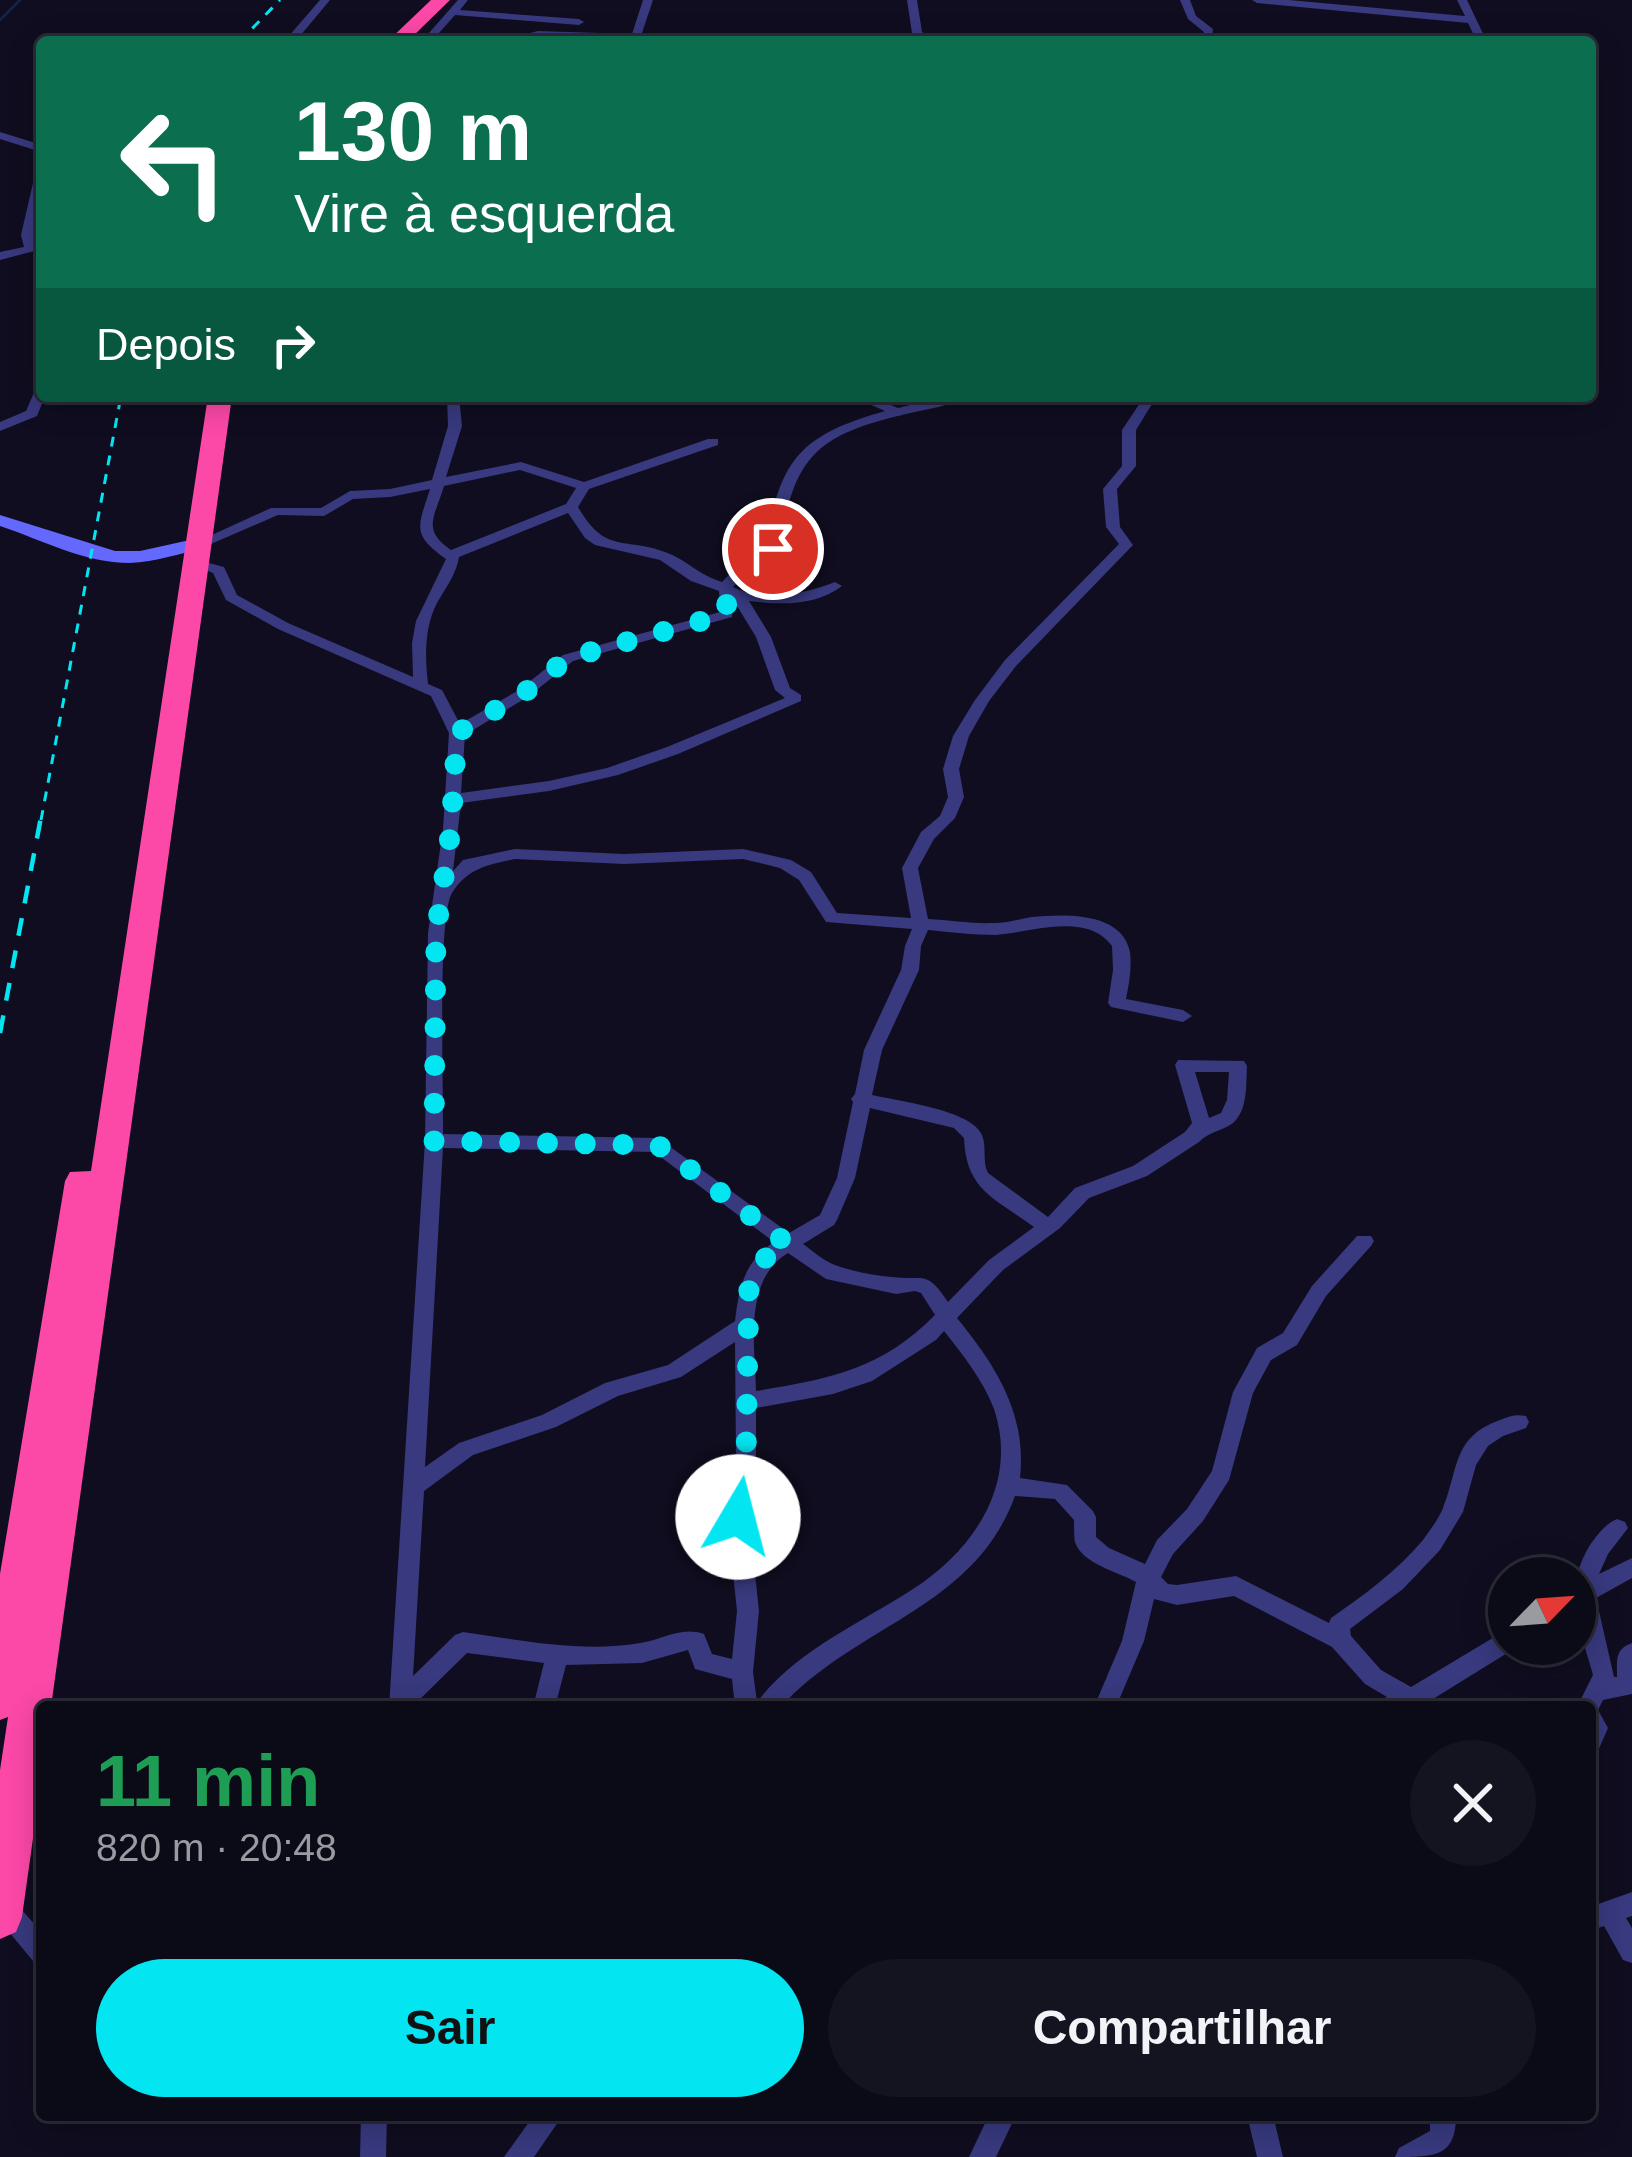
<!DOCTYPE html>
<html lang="pt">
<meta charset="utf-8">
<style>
body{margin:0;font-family:Arial,sans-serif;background:#141320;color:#f1f3f6;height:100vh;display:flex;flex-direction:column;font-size:45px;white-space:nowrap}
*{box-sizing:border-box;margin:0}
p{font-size:39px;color:#9a9aa1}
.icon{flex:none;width:66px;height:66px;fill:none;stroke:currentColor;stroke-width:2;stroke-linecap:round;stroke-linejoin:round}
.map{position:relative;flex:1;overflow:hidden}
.details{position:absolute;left:36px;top:1701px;width:1560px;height:420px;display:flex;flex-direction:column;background:#0b0a17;border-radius:12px;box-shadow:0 6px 30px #0003,0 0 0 3px #2b2b36}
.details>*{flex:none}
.banner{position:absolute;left:36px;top:36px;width:1560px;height:366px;border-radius:12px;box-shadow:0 6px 30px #0003,0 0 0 3px #2b2b36;background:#0b6e4f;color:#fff;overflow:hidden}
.needle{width:78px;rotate:65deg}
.buttons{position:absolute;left:1488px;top:1557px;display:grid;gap:24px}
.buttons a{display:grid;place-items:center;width:108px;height:108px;border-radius:50%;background:#0b0a17;box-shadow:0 6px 30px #0003,0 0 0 3px #2b2b36;font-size:60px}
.pin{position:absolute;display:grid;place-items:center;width:102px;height:102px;color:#fff;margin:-51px;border:6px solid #fff;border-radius:50%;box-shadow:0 3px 12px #0007}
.me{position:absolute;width:132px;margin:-66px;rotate:8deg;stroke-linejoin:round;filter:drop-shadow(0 0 9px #0008)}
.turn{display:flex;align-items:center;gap:42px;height:252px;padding:0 60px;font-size:54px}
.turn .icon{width:156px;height:156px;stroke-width:2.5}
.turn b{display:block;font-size:84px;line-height:102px}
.then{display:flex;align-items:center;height:114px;padding:0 60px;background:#0003;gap:24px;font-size:45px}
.round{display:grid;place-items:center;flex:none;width:126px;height:126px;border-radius:63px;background:#141320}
.headline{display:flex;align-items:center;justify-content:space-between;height:204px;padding:0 60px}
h1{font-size:72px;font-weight:800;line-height:90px;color:#1e9e55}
.cta{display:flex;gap:24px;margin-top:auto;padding:24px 60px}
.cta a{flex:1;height:138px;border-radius:72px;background:#03e6f2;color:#111;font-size:48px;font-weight:800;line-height:138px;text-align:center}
.cta a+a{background:#141320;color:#f1f3f6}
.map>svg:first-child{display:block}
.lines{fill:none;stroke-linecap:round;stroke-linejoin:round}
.stream{stroke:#0d2443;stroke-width:3}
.street{fill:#38397e;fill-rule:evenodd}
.secondary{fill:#6468fd;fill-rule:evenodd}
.highway{fill:#fc48a7;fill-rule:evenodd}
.rail-far1{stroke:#03e6f2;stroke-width:3;stroke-dasharray:10 9;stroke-linecap:butt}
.rail{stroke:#03e6f2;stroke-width:4.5;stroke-dasharray:18 15;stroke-linecap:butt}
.route{stroke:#03e6f2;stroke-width:21;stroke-dasharray:0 37.8}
</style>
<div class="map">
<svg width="1632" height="2157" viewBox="0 0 1632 2157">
<rect width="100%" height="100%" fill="#0f0d1f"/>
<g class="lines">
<path class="stream" d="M0,20L20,0"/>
<path class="street" d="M320,0H330L300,36L346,39L351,42L288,41V37Z
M458,0H468L460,10L579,19L584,22L579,25L455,15L431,42H421Z
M643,0H653L640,39L538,37L495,42L538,31L632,34Z
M907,0H917L922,32L936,42H924L912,33Z
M1180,0H1190L1196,16L1213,29L1212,42H1202L1204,32L1188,19Z
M1252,0H1289L1465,16L1457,0H1467L1487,42H1477L1468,23L1257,3Z
M0,132L42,145V158L38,157L35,150L0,139Z
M42,167V194L33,235L35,244L42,243V249L0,260V252L24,247L21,235L36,170Z
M42,384V396H45L37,416L0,431V422L26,411L36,388Z
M447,396H459L462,426L446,477L521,462L584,482L708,439H718V445L589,489L578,507C607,557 626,535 670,554C689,562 699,575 722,582L746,557L766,547C779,460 800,435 885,411L851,396H869L898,408L947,396H968C951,406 927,409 906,414C816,435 793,457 780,549L756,563L733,587C765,603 804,594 835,582L842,586C816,606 781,605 749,601L771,637L790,688L801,695V701L678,754L618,775L549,791L461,803L453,871L463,860L515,849L624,854L743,849L791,860L811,872L837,913L911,918L902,868L921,832L940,816L948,797L943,769L953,736L975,700L1005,660L1119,544L1106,527L1103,489L1122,466V430L1140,403L1113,396H1157L1136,430V466L1117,489L1120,527L1133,545L1016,666L989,701L969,736L959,769L964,797L955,818L934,839L918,868L928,919C950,920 973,924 994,923C1007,923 1019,919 1032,917C1063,914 1122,911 1130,952C1132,967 1129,984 1126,999L1183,1010L1192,1016L1183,1022L1111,1007L1108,1003L1113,970L1112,946C1086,911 1030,933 995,935C973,935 950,932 928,930L921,946L919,970L882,1050L872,1095C898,1101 972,1110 982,1135C987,1147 982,1161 988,1173L1048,1217L1075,1188L1133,1166L1185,1132L1192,1123L1175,1065L1178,1060L1244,1061L1247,1066C1246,1084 1248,1110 1233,1123C1222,1131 1208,1132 1199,1142L1147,1176L1089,1198L1060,1228L1003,1270L957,1318C996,1366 1027,1414 1020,1478L1067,1485L1093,1511L1096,1517V1537L1109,1548L1145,1564L1157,1540L1187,1509L1212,1471L1233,1392L1257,1348L1283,1333L1312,1286L1357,1236H1371L1374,1241L1371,1246L1326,1296L1297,1345L1271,1360L1253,1393L1229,1480L1203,1521L1173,1554L1161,1577L1168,1584L1177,1585L1236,1576L1329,1623L1331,1618C1364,1595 1397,1571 1423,1540C1430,1530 1438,1520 1443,1508C1459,1469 1452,1437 1500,1420C1510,1416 1516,1414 1526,1416L1529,1422L1526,1428L1503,1436L1488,1446L1476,1465L1463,1512L1440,1550L1403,1589L1350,1629L1351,1636L1381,1670L1411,1687L1501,1633L1509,1630V1644H1518L1517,1647L1433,1699L1437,1707H1378L1381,1700L1387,1697L1365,1684L1332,1647L1234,1596L1177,1605L1154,1599L1144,1641L1116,1707H1094L1122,1641L1136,1582C1119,1572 1082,1564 1075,1542C1074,1540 1074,1522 1074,1520L1055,1499L1015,1496C974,1609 855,1625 781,1707H735L732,1679L695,1669L688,1650L642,1663L566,1665L555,1707H533L544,1663L467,1653L412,1707H389L425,1141L428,933L443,829L449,733L431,696L278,629L226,600L213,573L187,563L194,559L224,567L237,595L288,623L413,677L412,643L416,621L446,559C411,534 418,527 430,489L390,497L353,499L324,516L278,515L204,547H194L192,544L271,508H321L350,491L390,489L432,480L448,426ZM520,470L576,488L566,504L451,550C421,529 435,517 444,486ZM568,513L585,538L595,545L660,560L691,581L719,591L720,612L563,655L519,690L460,724L442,690L428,684C425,657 424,628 437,603C446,587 456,575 459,557ZM734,601L756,637L775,690L785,698L667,747L607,768L549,781L461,793L465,735L529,696L573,661L732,617ZM515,859L624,864L743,859L780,868L799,880L826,922L912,929L905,946L901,970L864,1050L855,1094L851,1099L853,1102L837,1178L820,1215L789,1233L658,1138L443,1134C444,1094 437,917 452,893C468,868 488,865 515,859ZM1195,1072H1229L1227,1100L1221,1113L1209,1118ZM870,1108L954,1128L964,1138C966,1191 995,1198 1034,1227L989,1260L948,1302C926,1269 925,1281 892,1277C874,1276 852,1271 835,1265C824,1261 813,1251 803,1244L834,1225L837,1220L855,1178ZM443,1148L654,1152L774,1242C744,1261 739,1288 735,1321L668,1365L605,1383L542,1415L459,1443L425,1467ZM788,1253L826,1279L896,1294L915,1291L921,1293L935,1315C881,1370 828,1379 756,1391C755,1345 743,1280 788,1253ZM944,1331C963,1355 983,1380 994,1409C1019,1483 974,1550 913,1589C859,1624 797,1650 757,1702L753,1672L759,1611L749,1517L756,1460V1408L833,1394L872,1381L936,1340ZM735,1342L736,1460L727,1517L737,1611L732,1659L712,1654L704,1634C680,1626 663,1640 640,1643C582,1653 521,1640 463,1632L455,1635L413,1676L424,1491L473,1455L556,1427L618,1396L681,1377Z
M1617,1519L1625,1522L1628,1528L1608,1554L1599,1574L1632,1558V1578L1596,1598L1614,1677H1617C1617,1660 1615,1649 1632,1643V1694L1603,1700L1598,1710L1608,1728L1598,1751L1590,1754V1707H1577L1593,1675C1580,1628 1562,1590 1590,1545C1598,1534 1605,1524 1617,1519Z
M0,1891L9,1895L42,1933V1964L33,1961L0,1921Z
M1632,1892V1916L1626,1918L1632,1928V1963L1623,1960L1604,1926L1590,1931V1907Z
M361,2115H387L386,2157H360Z
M534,2115H563L534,2157H504Z
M989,2115H1016L996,2157H969Z
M1247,2115H1273L1283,2157H1257Z
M1430,2115H1456C1456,2157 1435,2157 1395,2157L1399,2148L1430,2131Z"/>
<path class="secondary" d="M0,515L115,551H140L199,538L208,544L206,548C181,553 155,562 130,563C84,563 42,540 0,526Z"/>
<path class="highway" d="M431,0H450L407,42H387Z
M208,396H232L51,1707H42V1774L22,1917L16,1932L0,1939V1770L8,1717L0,1720V1574L65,1181L70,1172L91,1171Z"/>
<path class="rail-far1" d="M239,42L280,0
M41,820L121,396"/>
<path class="rail" d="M0,1033L41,817"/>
</g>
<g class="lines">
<path class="route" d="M738,1517L746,1460L749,1283L767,1256L789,1245L658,1145L434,1141L436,933L451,829L457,733L524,693L568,658L727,614L726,586L751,560L773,549"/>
</g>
</svg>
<div class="buttons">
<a><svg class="needle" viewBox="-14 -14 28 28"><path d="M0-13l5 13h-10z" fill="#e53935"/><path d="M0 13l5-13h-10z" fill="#9a9aa1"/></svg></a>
</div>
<div class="pin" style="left:773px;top:549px;background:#d93025"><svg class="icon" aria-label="arrive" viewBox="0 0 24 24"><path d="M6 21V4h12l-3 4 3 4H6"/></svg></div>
<svg class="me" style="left:738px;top:1517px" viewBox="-20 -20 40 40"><circle r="19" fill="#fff"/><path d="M0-13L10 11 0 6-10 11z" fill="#03e6f2"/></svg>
<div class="banner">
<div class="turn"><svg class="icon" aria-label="left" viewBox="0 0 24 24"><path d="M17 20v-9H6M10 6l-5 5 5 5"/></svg><div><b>130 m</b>Vire à esquerda</div></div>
<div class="then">Depois<svg class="icon" aria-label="right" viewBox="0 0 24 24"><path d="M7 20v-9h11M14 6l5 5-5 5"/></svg></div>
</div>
<section class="details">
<div class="headline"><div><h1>11 min</h1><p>820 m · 20:48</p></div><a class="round"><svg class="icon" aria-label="close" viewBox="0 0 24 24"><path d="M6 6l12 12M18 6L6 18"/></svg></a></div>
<div class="cta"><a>Sair</a><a>Compartilhar</a></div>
</section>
</div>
